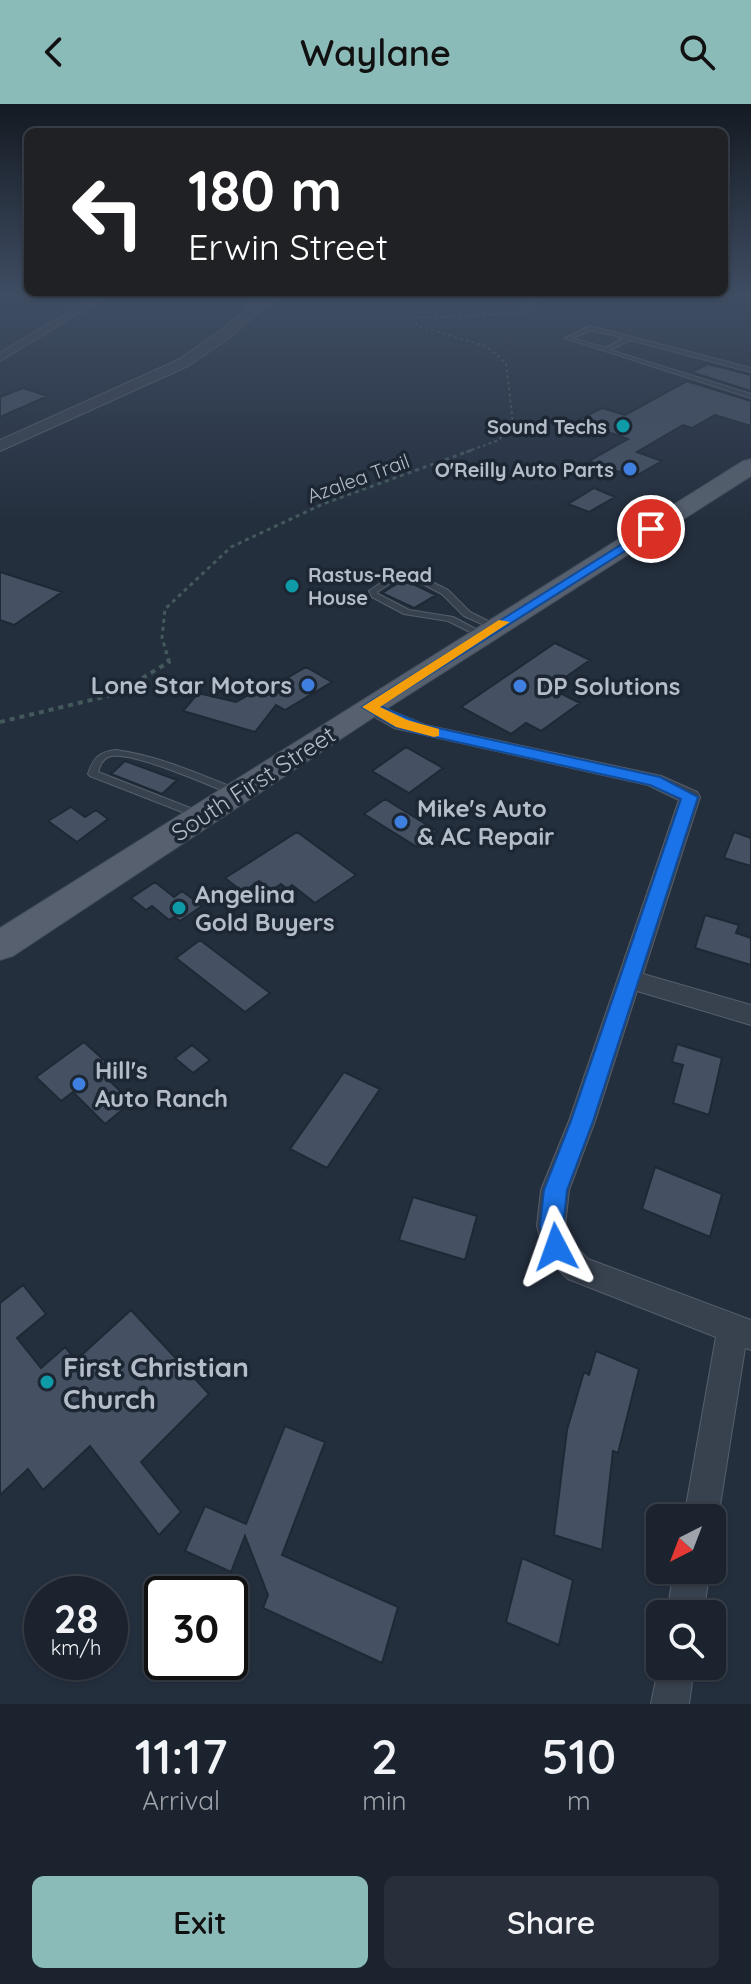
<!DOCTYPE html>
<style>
body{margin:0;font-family:Quicksand,sans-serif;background:#282f3a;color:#f1f3f6;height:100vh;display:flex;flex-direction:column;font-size:30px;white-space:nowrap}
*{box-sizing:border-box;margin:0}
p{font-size:26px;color:#a0a4aa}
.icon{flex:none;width:44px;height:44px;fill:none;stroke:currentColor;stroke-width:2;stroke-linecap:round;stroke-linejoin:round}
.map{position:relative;height:1600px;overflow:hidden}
.side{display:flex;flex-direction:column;background:#1b232e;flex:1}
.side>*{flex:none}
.banner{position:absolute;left:24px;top:24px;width:704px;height:168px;border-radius:12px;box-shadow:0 2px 6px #0004,0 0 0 2px #39404a;background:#202124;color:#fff;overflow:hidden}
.needle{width:52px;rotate:222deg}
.buttons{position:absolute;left:646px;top:1400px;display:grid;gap:16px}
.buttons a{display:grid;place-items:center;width:80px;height:80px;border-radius:12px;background:#1b232e;box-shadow:0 2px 6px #0004,0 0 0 2px #39404a;font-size:40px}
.speed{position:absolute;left:24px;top:1472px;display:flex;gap:16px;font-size:40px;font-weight:700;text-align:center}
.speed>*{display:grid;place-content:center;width:104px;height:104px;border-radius:50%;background:#1b232e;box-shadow:0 2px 6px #0004,0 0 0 2px #39404a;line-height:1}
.speed small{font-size:20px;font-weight:400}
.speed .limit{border:4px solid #111;border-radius:12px;background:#fff;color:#111}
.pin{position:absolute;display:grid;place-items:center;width:68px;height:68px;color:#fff;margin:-34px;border:4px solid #fff;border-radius:50%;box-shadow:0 2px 8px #0007}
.me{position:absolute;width:88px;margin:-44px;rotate:356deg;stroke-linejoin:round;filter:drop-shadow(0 0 6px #0008)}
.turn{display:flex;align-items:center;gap:28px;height:168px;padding:0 32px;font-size:36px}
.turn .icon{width:104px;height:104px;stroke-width:2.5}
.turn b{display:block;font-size:56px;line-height:68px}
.eta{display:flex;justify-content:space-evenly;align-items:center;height:136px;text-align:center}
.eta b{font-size:48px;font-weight:600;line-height:56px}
.button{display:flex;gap:16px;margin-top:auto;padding:16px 32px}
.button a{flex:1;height:92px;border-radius:12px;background:#8bbbb9;color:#111;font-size:32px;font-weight:600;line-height:92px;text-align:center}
.button a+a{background:#282f3a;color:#f1f3f6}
header{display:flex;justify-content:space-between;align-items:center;height:104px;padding:0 32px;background:#8bbbb9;color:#111;font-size:36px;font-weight:600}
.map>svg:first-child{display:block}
.building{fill:#455162;stroke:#1f2835;stroke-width:2}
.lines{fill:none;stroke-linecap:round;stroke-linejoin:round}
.service-casing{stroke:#565f6c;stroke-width:2}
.minor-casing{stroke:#565f6c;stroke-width:2}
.tertiary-casing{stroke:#565f6c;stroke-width:2}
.primary-casing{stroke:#414a57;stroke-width:2}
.path-far2{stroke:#44595c;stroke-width:2;stroke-dasharray:3 3;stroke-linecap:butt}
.path-far1{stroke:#44595c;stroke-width:3;stroke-dasharray:4 4;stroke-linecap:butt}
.path{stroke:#44595c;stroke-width:4;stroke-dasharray:5 5;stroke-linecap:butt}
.service{fill:#38414e;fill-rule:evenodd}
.minor{fill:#38414e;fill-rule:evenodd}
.tertiary{fill:#38414e;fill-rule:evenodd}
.primary{fill:#56606e;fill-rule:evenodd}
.route{fill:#1a73e8;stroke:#114b97;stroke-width:2}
.slow{fill:#f59e0b}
.culture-dot{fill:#0f9aa8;stroke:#1d2633;stroke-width:3}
.shop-dot{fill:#3f7fe0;stroke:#1d2633;stroke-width:3}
.labels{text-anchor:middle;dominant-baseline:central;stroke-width:7;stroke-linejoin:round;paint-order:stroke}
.far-poi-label{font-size:20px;font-weight:bold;fill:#b4bcc9;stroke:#1d2633;text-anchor:end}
.far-street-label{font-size:20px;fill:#b4bcc9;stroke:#1d2633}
.poi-label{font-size:24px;font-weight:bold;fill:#b4bcc9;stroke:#1d2633;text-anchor:start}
.street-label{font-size:24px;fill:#b4bcc9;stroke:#1d2633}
.near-poi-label{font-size:28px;font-weight:bold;fill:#b4bcc9;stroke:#1d2633;text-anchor:start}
</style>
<header><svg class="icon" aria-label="back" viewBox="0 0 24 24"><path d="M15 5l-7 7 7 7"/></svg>Waylane<svg class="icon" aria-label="search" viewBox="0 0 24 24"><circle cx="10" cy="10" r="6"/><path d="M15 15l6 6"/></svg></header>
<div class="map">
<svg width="751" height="1600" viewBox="0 0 751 1600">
<rect width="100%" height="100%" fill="#242f3e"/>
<path class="building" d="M708,260L751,271V287L691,268Z
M687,277L751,297V322L715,311L692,324L683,321L637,348L662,357L634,373L589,357L628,335L576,317L602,304L625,311Z
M23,284L48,292L0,313V293Z
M594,384L615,393L589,408L568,400Z
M0,468L62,488L14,521L0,516Z
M400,478L411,479L436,491L414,504L382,489Z
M555,539L590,556L550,584L580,599L541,627L526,619L511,630L461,603Z
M306,563L332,578L285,606L276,601L255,628L183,607L198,589L236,598L272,578L277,580Z
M406,643L443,664L409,689L372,667Z
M125,657L177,676L162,690L111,670Z
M385,695L437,727L417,743L364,710Z
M71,703L85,713L96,706L108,715L77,738L48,717Z
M297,728L356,771L315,799L292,781L287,785L281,780L272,786L259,777L243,788L225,774Z
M734,728L751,734V762L724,754Z
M155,778L174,793L182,787L202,802L180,817L174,813L169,816L152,802L146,806L131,794Z
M705,811L739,821L736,829L751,834V861L695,844Z
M200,836L270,889L245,908L176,854Z
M84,938L106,958L97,965L132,998L105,1020L73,988L61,997L36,973Z
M677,940L722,954L709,1011L673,999L683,961L672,958Z
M192,941L210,956L193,969L175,954Z
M344,968L380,985L327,1064L290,1045Z
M655,1063L722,1090L710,1133L642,1105Z
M413,1093L477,1112L465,1156L399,1136Z
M23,1181L46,1210L17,1234L41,1264L65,1243L76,1256L131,1206L209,1290L141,1358L181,1408L159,1431L90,1342L43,1386L28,1365L0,1391V1199Z
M596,1247L639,1265L618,1349L613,1347L602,1446L554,1431L567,1326L584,1268L589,1271Z
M285,1322L325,1338L282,1451L398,1503L382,1559L263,1504L268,1491L245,1432L231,1468L185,1447L205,1402L246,1420Z
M522,1454L573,1476L559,1541L506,1518Z"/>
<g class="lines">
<g class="service-casing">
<path id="service" d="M590,222L751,264V268L630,236L610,246L751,290V294L565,234ZM591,226L624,234L605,244L573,234Z
M392,471L420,472L448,486L470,508L500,523L496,525H493L464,512L442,490L415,476L397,475L377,488L378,490L409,506L453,513L487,531L486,533H480L448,517L404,510L372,493L369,487Z
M116,646C160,652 201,671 242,687L243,689L242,691H234C212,683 127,644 108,653C102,656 100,662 98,668L203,709L204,711L203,713H195L90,672L88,670C93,654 99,648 116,646Z"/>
</g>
<g class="minor-casing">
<path id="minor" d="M95,192H107L0,257V249Z
M370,598L425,621L661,672L697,688L700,693L643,870L751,901V921L637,887L595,1017L569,1086L565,1122L569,1136L588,1155L751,1216V1246L745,1244L718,1414L712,1426V1414H684L716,1233L568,1175L546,1153L537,1122L541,1086L569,1017L679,696L648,681L394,624L364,607L361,603L364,599Z
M674,1466H710L703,1510H667Z
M660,1556V1562H694L689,1600H651Z"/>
</g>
<g class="tertiary-casing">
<path id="tertiary" d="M263,192H277L229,234L188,262L0,347V336L178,256L219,228Z"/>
</g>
<g class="primary-casing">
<path id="primary" d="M751,355V372L380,609L13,852L0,856V824L743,357Z"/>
</g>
<path class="path-far2" d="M466,348L499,336L513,319L506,259L486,242L417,222L413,214L515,210L529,205L540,192"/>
<path class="path-far1" d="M167,550L162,534L165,505L231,443L323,400L472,346"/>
<path class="path" d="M0,618L116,590L169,558L166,548"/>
<use href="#service" class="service"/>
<use href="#minor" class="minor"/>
<use href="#tertiary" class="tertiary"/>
<use href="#primary" class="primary"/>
</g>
<linearGradient id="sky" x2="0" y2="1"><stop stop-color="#141a22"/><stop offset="0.46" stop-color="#3f4d63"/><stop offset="1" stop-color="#3f4d63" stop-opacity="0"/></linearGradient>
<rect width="751" height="416" fill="url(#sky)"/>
<path class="route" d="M651,422L657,425L655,428L380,602L424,621L660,673L698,693L593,1017L567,1086L563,1122L568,1143L565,1151L556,1154L548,1151L540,1122L544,1086L571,1017L681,695L650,681L417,629L396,623L362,603Z"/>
<path class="slow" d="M499,516L510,518L380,603L407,616L439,625V632L434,633L396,623L362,603Z"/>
<g class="culture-dot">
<circle cx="623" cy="322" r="8"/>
<circle cx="292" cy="482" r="8"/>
<circle cx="179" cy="804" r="8"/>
<circle cx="47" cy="1278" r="8"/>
</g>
<g class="shop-dot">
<circle cx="630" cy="365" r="8"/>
<circle cx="308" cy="581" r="8"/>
<circle cx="520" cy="582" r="8"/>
<circle cx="401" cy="718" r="8"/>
<circle cx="79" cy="980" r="8"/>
</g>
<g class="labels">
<g class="far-poi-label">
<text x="607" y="322">Sound Techs</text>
<text x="614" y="365">O'Reilly Auto Parts</text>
<text x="308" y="470" text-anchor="start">Rastus-Read<tspan x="308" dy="23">House</tspan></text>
</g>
<g class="far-street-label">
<text transform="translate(358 374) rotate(-20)">Azalea Trail</text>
</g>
<g class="poi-label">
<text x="292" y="581" text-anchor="end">Lone Star Motors</text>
<text x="536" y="582">DP Solutions</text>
<text x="417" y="704">Mike's Auto<tspan x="417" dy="28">&amp; AC Repair</tspan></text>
<text x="195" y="790">Angelina<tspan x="195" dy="28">Gold Buyers</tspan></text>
<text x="95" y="966">Hill's<tspan x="95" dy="28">Auto Ranch</tspan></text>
</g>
<g class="street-label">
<text transform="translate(253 679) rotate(-33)">South First Street</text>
</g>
<g class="near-poi-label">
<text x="63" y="1262">First Christian<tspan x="63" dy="32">Church</tspan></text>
</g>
</g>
</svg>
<div class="buttons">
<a><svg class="needle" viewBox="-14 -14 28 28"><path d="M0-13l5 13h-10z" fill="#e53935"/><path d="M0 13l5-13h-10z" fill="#a0a4aa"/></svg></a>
<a><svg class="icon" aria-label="search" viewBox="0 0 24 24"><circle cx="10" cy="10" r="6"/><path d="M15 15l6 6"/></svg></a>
</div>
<div class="speed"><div>28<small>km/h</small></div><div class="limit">30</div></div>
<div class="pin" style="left:651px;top:425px;background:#d93025"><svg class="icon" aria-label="arrive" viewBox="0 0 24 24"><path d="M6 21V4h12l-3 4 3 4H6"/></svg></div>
<svg class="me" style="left:556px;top:1143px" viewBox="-20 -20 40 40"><path d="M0-17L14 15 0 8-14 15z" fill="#1a73e8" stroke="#fff" stroke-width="4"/></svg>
<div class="banner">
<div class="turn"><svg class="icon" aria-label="left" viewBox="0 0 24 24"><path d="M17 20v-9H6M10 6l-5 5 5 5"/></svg><div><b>180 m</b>Erwin Street</div></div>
</div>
</div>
<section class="side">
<div class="eta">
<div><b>11:17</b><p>Arrival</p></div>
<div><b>2</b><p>min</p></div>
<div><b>510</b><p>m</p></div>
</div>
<div class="button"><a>Exit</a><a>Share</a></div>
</section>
